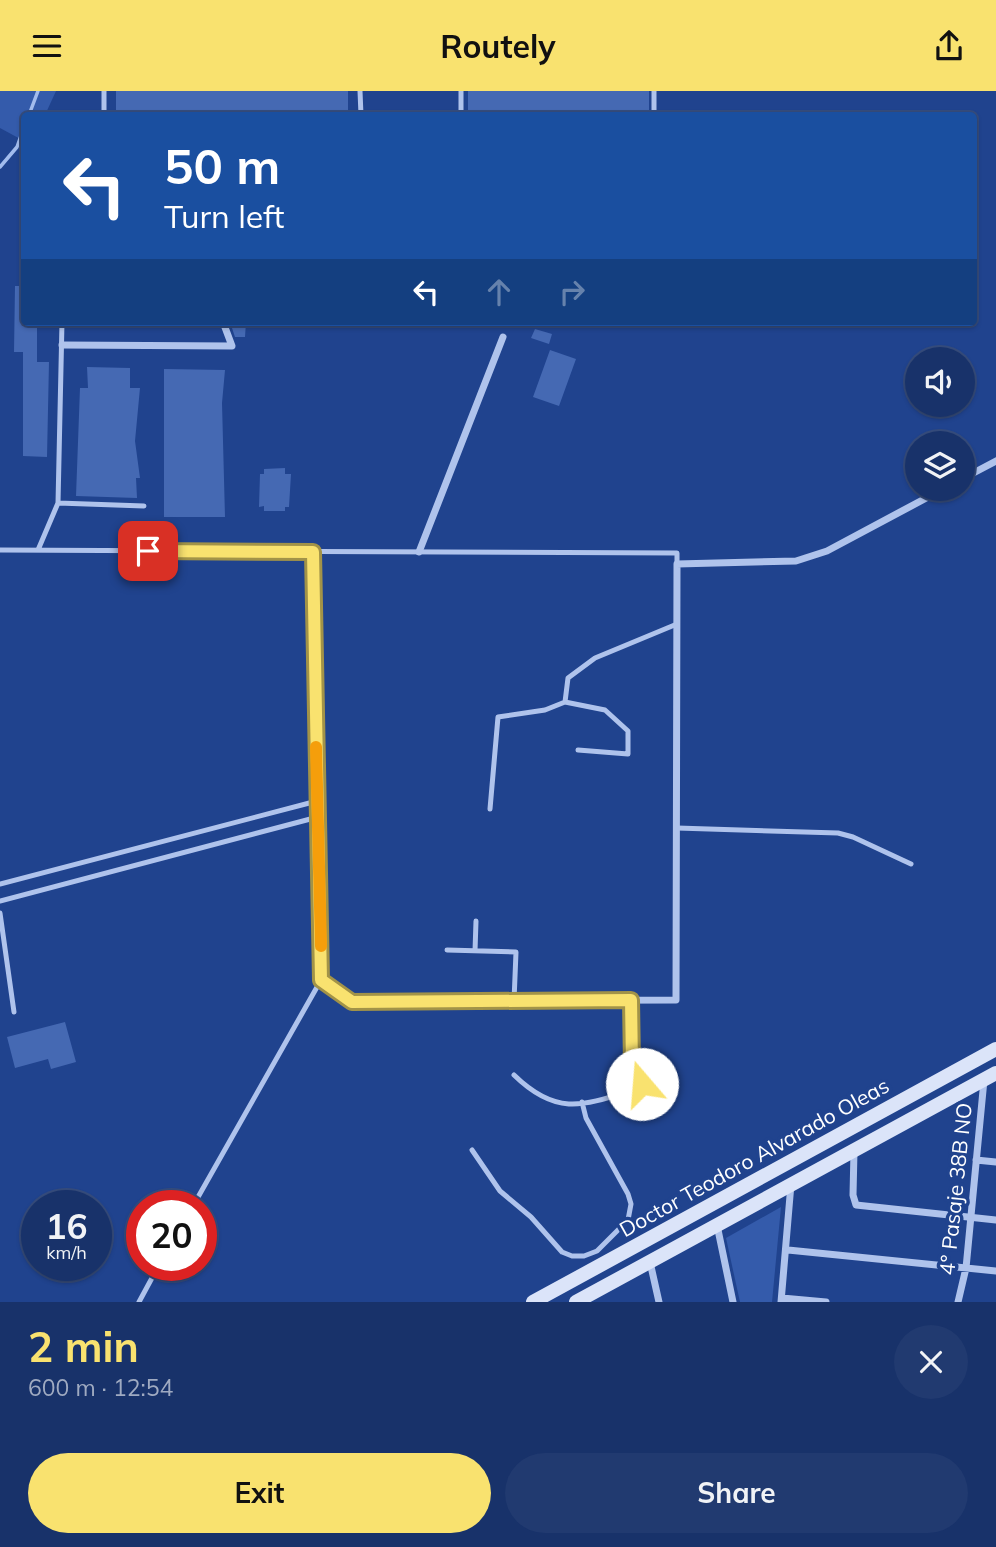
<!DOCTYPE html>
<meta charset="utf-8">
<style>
body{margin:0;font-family:Mulish,sans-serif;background:#213a70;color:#f1f3f6;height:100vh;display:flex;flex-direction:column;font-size:26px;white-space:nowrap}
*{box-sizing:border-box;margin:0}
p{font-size:23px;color:#9faac1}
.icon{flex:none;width:38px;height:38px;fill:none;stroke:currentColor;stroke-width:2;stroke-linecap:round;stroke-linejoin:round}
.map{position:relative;height:1211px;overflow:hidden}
.details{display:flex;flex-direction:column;background:#18326a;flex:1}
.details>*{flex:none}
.top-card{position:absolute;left:21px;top:21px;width:956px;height:214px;border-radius:7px;box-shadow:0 2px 5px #0004,0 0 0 2px #364d7e;background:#1a4fa0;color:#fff;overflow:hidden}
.tools{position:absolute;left:905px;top:256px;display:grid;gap:14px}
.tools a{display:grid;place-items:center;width:70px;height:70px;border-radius:50%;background:#18326a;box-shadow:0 2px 5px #0004,0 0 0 2px #364d7e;font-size:35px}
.speed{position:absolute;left:21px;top:1099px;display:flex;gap:14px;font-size:35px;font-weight:700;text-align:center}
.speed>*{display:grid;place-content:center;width:91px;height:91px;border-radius:50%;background:#18326a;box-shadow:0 2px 5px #0004,0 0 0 2px #364d7e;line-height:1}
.speed small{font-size:18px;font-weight:400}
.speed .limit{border:10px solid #d22;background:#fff;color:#111}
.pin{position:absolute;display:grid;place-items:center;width:60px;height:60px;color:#fff;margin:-30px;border-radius:14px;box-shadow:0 4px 10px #0006}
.me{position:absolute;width:77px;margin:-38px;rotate:342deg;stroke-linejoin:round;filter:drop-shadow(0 0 5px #0008)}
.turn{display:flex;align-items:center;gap:24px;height:147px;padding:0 28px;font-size:32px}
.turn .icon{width:91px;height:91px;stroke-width:2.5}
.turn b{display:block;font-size:49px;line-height:60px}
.lanes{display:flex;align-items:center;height:66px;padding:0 28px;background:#0003;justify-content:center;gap:35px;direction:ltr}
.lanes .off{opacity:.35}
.round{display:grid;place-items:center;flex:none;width:74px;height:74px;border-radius:37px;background:#213a70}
.overview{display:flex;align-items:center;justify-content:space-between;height:119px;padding:0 28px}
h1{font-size:42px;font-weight:700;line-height:52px;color:#f9e26f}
.cta{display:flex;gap:14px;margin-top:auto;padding:14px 28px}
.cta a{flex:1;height:80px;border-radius:42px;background:#f9e26f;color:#111;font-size:28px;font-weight:700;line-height:80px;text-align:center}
.cta a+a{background:#213a70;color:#f1f3f6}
header{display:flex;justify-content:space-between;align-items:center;height:91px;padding:0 28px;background:#f9e26f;color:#111;font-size:32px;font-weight:700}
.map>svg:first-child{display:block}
.green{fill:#345bab}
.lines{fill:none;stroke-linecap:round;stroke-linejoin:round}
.stream{stroke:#a2bced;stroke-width:3.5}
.building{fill:#4569b3}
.service{stroke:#afc3ec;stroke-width:5}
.minor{stroke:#afc3ec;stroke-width:7}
.secondary{stroke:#dbe4f9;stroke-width:14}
.route-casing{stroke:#a29348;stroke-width:18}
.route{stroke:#f9e26f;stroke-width:12}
.slow{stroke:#f59e0b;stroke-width:12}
.labels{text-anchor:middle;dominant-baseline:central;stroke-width:7;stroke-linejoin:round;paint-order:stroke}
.street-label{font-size:21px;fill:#fff;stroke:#20438e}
</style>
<header><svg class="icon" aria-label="menu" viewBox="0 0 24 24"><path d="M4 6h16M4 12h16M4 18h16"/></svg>Routely<svg class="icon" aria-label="share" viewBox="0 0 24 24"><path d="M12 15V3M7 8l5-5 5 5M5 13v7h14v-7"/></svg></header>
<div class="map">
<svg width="996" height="1211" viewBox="0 0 996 1211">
<rect width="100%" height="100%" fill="#20438e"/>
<path class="green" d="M0,0H56L45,24H24V50L0,37Z
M781,1116L772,1211H740L726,1147Z"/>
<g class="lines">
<path class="stream" d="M29,24L38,0
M0,76L17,56L24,36"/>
</g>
<path class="building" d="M116,0H348V24H116Z
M468,0H649V24H468Z
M15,195H24V231H37V271H49L47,366L23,365V261H14Z
M230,231H246L245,246H235Z
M535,238L552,243L549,253L531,247Z
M550,259L576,268L559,315L533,306Z
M87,276L130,277V297H140L135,350L140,387H136L137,407L76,405L80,297H88Z
M164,278L225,279L222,312L225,426H164Z
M285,377V383H291L289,416H285V420H264V415L259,416L260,383H264V378Z
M65,931L76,971L51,978L48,968L15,977L7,946Z"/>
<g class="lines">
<path class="service" d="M104,0V24
M360,0L361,24
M461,0V24
M654,24V0
M58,412L144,415
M0,459L677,462V473
M38,459L58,412L62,231
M578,659L628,663V640L605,619L565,611L568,587L595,567L677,533
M490,718L498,626L545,619L565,611
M677,737L838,742L853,746L911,773
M0,793L317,710
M0,810L318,726
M0,822L14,921
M447,859L516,861L514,910
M475,860L476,830
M514,984C558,1027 585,1014 639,997L642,991L633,981L632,974L631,909
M472,1059L500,1100L531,1126L562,1161L572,1165H584L597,1160L628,1129L631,1113L628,1103L586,1027L582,1011
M193,1115L321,889
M139,1211L159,1174"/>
<path class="minor" d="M62,254L232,255L223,231
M962,388L996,370
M313,461L321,889L352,910L676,909L677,473L796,470L827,460L945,397
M419,461L503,246
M854,1060L853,1104L856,1114L996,1129
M976,1069L996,1071
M717,1134L733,1211
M788,1159L996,1180
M650,1171L659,1211
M782,1207L826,1211
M781,1211L791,1093
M958,1211L966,1177L984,989"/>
<path class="secondary" d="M533,1211L996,958
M576,1211L996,982"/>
</g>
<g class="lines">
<g class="route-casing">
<path id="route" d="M148,460L313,461L321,889L352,911L631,909L632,974L642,993"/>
</g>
<use href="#route" class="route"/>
<path class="slow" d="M316,656L321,855"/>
</g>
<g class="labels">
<g class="street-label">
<text transform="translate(754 1066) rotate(-29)">Doctor Teodoro Alvarado Oleas</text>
<text transform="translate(955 1098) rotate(-84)">4° Pasaje 38B NO</text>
</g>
</g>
</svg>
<div class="tools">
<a><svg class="icon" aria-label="sound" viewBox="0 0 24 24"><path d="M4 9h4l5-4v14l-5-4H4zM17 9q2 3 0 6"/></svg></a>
<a><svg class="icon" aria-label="layers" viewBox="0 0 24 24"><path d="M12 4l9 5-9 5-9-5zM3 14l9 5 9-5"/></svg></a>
</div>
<div class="speed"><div>16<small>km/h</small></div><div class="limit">20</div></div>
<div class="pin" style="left:148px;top:460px;background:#d93025"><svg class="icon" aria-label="arrive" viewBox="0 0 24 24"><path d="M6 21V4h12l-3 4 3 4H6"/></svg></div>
<svg class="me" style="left:642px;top:993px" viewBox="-20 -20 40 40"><circle r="19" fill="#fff"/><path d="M0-13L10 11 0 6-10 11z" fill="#f9e26f"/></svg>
<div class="top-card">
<div class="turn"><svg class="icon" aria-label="left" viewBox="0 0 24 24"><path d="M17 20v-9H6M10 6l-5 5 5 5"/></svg><div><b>50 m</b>Turn left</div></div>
<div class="lanes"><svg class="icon" aria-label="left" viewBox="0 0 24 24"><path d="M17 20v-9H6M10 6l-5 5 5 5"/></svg><svg class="icon off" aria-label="ahead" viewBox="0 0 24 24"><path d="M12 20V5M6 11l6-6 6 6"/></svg><svg class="icon off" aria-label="right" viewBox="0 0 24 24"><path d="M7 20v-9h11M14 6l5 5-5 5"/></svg></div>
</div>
</div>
<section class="details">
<div class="overview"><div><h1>2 min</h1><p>600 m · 12:54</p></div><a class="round"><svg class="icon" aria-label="close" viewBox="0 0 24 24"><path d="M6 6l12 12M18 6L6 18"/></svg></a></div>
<div class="cta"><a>Exit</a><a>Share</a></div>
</section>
